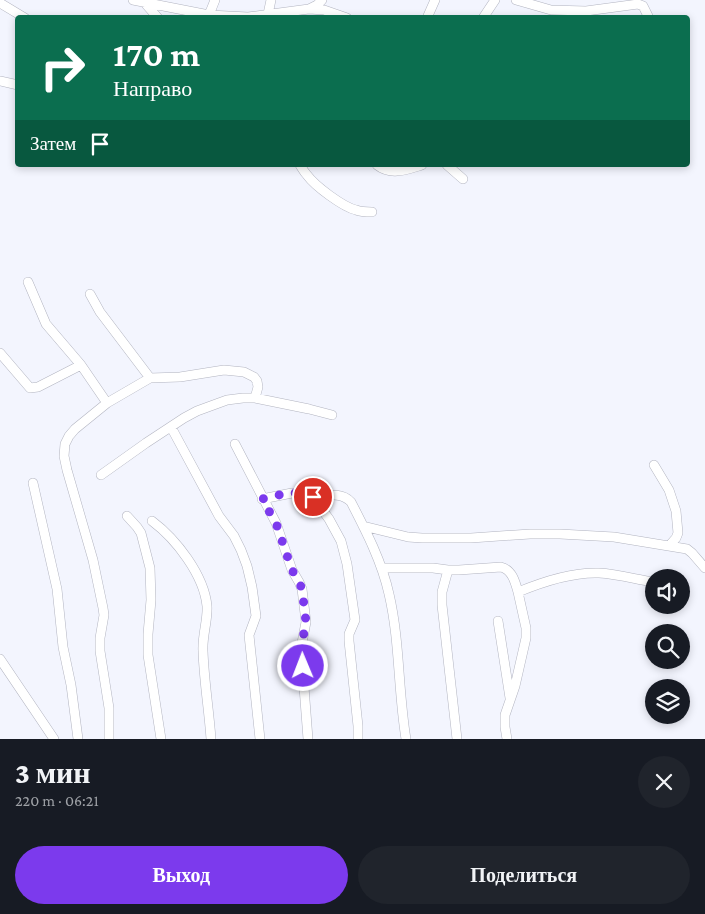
<!DOCTYPE html>
<html lang="ru">
<meta charset="utf-8">
<style>
body{margin:0;font-family:"Crimson Pro",serif;background:#20242c;color:#f1f3f6;height:100vh;display:flex;flex-direction:column;font-size:19px;white-space:nowrap}
*{box-sizing:border-box;margin:0}
p{font-size:16px;color:#9ea1a6}
.icon{flex:none;width:28px;height:28px;fill:none;stroke:currentColor;stroke-width:2;stroke-linecap:round;stroke-linejoin:round}
.map{position:relative;height:739px;overflow:hidden}
.sheet{display:flex;flex-direction:column;background:#171b24;flex:1}
.sheet>*{flex:none}
.banner{position:absolute;left:15px;top:15px;width:675px;height:152px;border-radius:5px;box-shadow:0 2px 8px #0003;background:#0b6e4f;color:#fff;overflow:hidden}
.buttons{position:absolute;left:645px;top:569px;display:grid;gap:10px}
.buttons a{display:grid;place-items:center;width:45px;height:45px;border-radius:50%;background:#171b24;box-shadow:0 2px 8px #0003;font-size:25px}
.pin{position:absolute;display:grid;place-items:center;width:42px;height:42px;color:#fff;margin:-21px;border:2px solid #fff;border-radius:50%;box-shadow:0 1px 5px #0007}
.me{position:absolute;width:55px;margin:-28px;rotate:359deg;stroke-linejoin:round;filter:drop-shadow(0 0 4px #0008)}
.turn{display:flex;align-items:center;gap:18px;height:105px;padding:0 15px;font-size:22px}
.turn .icon{width:65px;height:65px;stroke-width:2.5}
.turn b{display:block;font-size:35px;line-height:42px}
.then{display:flex;align-items:center;height:48px;padding:0 15px;background:#0003;gap:10px;font-size:19px}
.round{display:grid;place-items:center;flex:none;width:52px;height:52px;border-radius:26px;background:#20242c}
.head{display:flex;align-items:center;justify-content:space-between;height:85px;padding:0 15px}
h1{font-size:30px;font-weight:800;line-height:38px}
.action{display:flex;gap:10px;margin-top:auto;padding:10px 15px}
.action a{flex:1;height:58px;border-radius:30px;background:#7c3aed;color:#fff;font-size:20px;font-weight:800;line-height:58px;text-align:center}
.action a+a{background:#20242c;color:#f1f3f6}
.map>svg:first-child{display:block}
.lines{fill:none;stroke-linecap:round;stroke-linejoin:round}
.minor-casing{stroke:#b2b4c0;stroke-width:10}
.minor{stroke:#fff;stroke-width:9}
.route{stroke:#7c3aed;stroke-width:9;stroke-dasharray:0 16.2}
</style>
<div class="map">
<svg width="705" height="739" viewBox="0 0 705 739">
<rect width="100%" height="100%" fill="#f3f5fe"/>
<g class="lines">
<g class="minor-casing">
<path id="minor" d="M133,0L209,15L248,17L309,9L317,5L322,0
M516,0L551,10L586,11L638,4L643,6L649,18
M144,2L158,18
M0,3L25,18
M309,9L324,10L347,18
M268,14L271,0
M209,15L215,0
M427,18L435,0
M483,18L495,0
M0,81L18,85
M300,165C302,168 304,172 307,175C315,186 343,207 356,210C361,212 367,212 372,212
M377,165C391,176 406,170 422,165
M447,165L463,179
M28,282L46,324L81,365L107,403
M90,294L100,312L150,378
M0,353L30,388L38,387L81,365
M171,427L219,516L234,536L241,550L247,566L252,587L256,616L249,635L260,739
M235,444L276,523L292,570L299,582L302,589L306,622L301,648L308,739
M654,465L669,490L676,511L678,533L676,538L669,546
M101,475L146,443L184,418L197,411L227,400L243,398H255L309,409L332,415
M33,483L57,589L63,647L71,685L78,739
M313,497C326,496 341,491 351,502C366,531 382,562 389,594C400,641 398,691 406,739
M262,499L292,493L307,494L313,497L329,519L341,541L347,564L355,620L349,634V641L358,726V739
M127,516L137,527L141,533L150,568L151,600L148,634V655L161,739
M152,521C176,539 204,575 207,606C208,620 202,636 203,651C204,681 209,710 211,739
M363,526L408,537L422,538H471L530,534H560L614,537L687,549L692,553L705,568
M382,568H433L448,570H459L501,567C512,570 515,581 518,592C542,582 573,572 599,573C617,574 635,579 653,582
M448,570L442,592V605L457,739
M498,621L510,698
M0,659L54,739
M109,739V708L100,651V638L104,615L103,608L93,560L67,470L64,456L65,444L69,436L75,429L107,403L150,378L180,377L224,370L244,372L254,377L257,381L258,387L255,398
M507,739L505,727V715L515,686L526,638V628L518,592"/>
</g>
<use href="#minor" class="minor"/>
</g>
<g class="lines">
<path class="route" d="M303,666L301,648L306,622L302,589L299,582L292,570L276,523L262,499C279,495 297,489 313,497"/>
</g>
</svg>
<div class="buttons">
<a><svg class="icon" aria-label="sound" viewBox="0 0 24 24"><path d="M4 9h4l5-4v14l-5-4H4zM17 9q2 3 0 6"/></svg></a>
<a><svg class="icon" aria-label="search" viewBox="0 0 24 24"><circle cx="10" cy="10" r="6"/><path d="M15 15l6 6"/></svg></a>
<a><svg class="icon" aria-label="layers" viewBox="0 0 24 24"><path d="M12 4l9 5-9 5-9-5zM3 14l9 5 9-5"/></svg></a>
</div>
<div class="pin" style="left:313px;top:497px;background:#d93025"><svg class="icon" aria-label="arrive" viewBox="0 0 24 24"><path d="M6 21V4h12l-3 4 3 4H6"/></svg></div>
<svg class="me" style="left:303px;top:666px" viewBox="-20 -20 40 40"><circle r="17" fill="#7c3aed" stroke="#fff" stroke-width="3"/><path d="M0-11L8 9 0 5-8 9z" fill="#fff"/></svg>
<div class="banner">
<div class="turn"><svg class="icon" aria-label="right" viewBox="0 0 24 24"><path d="M7 20v-9h11M14 6l5 5-5 5"/></svg><div><b>170 m</b>Направо</div></div>
<div class="then">Затем<svg class="icon" aria-label="arrive" viewBox="0 0 24 24"><path d="M6 21V4h12l-3 4 3 4H6"/></svg></div>
</div>
</div>
<section class="sheet">
<div class="head"><div><h1>3 мин</h1><p>220 m · 06:21</p></div><a class="round"><svg class="icon" aria-label="close" viewBox="0 0 24 24"><path d="M6 6l12 12M18 6L6 18"/></svg></a></div>
<div class="action"><a>Выход</a><a>Поделиться</a></div>
</section>
